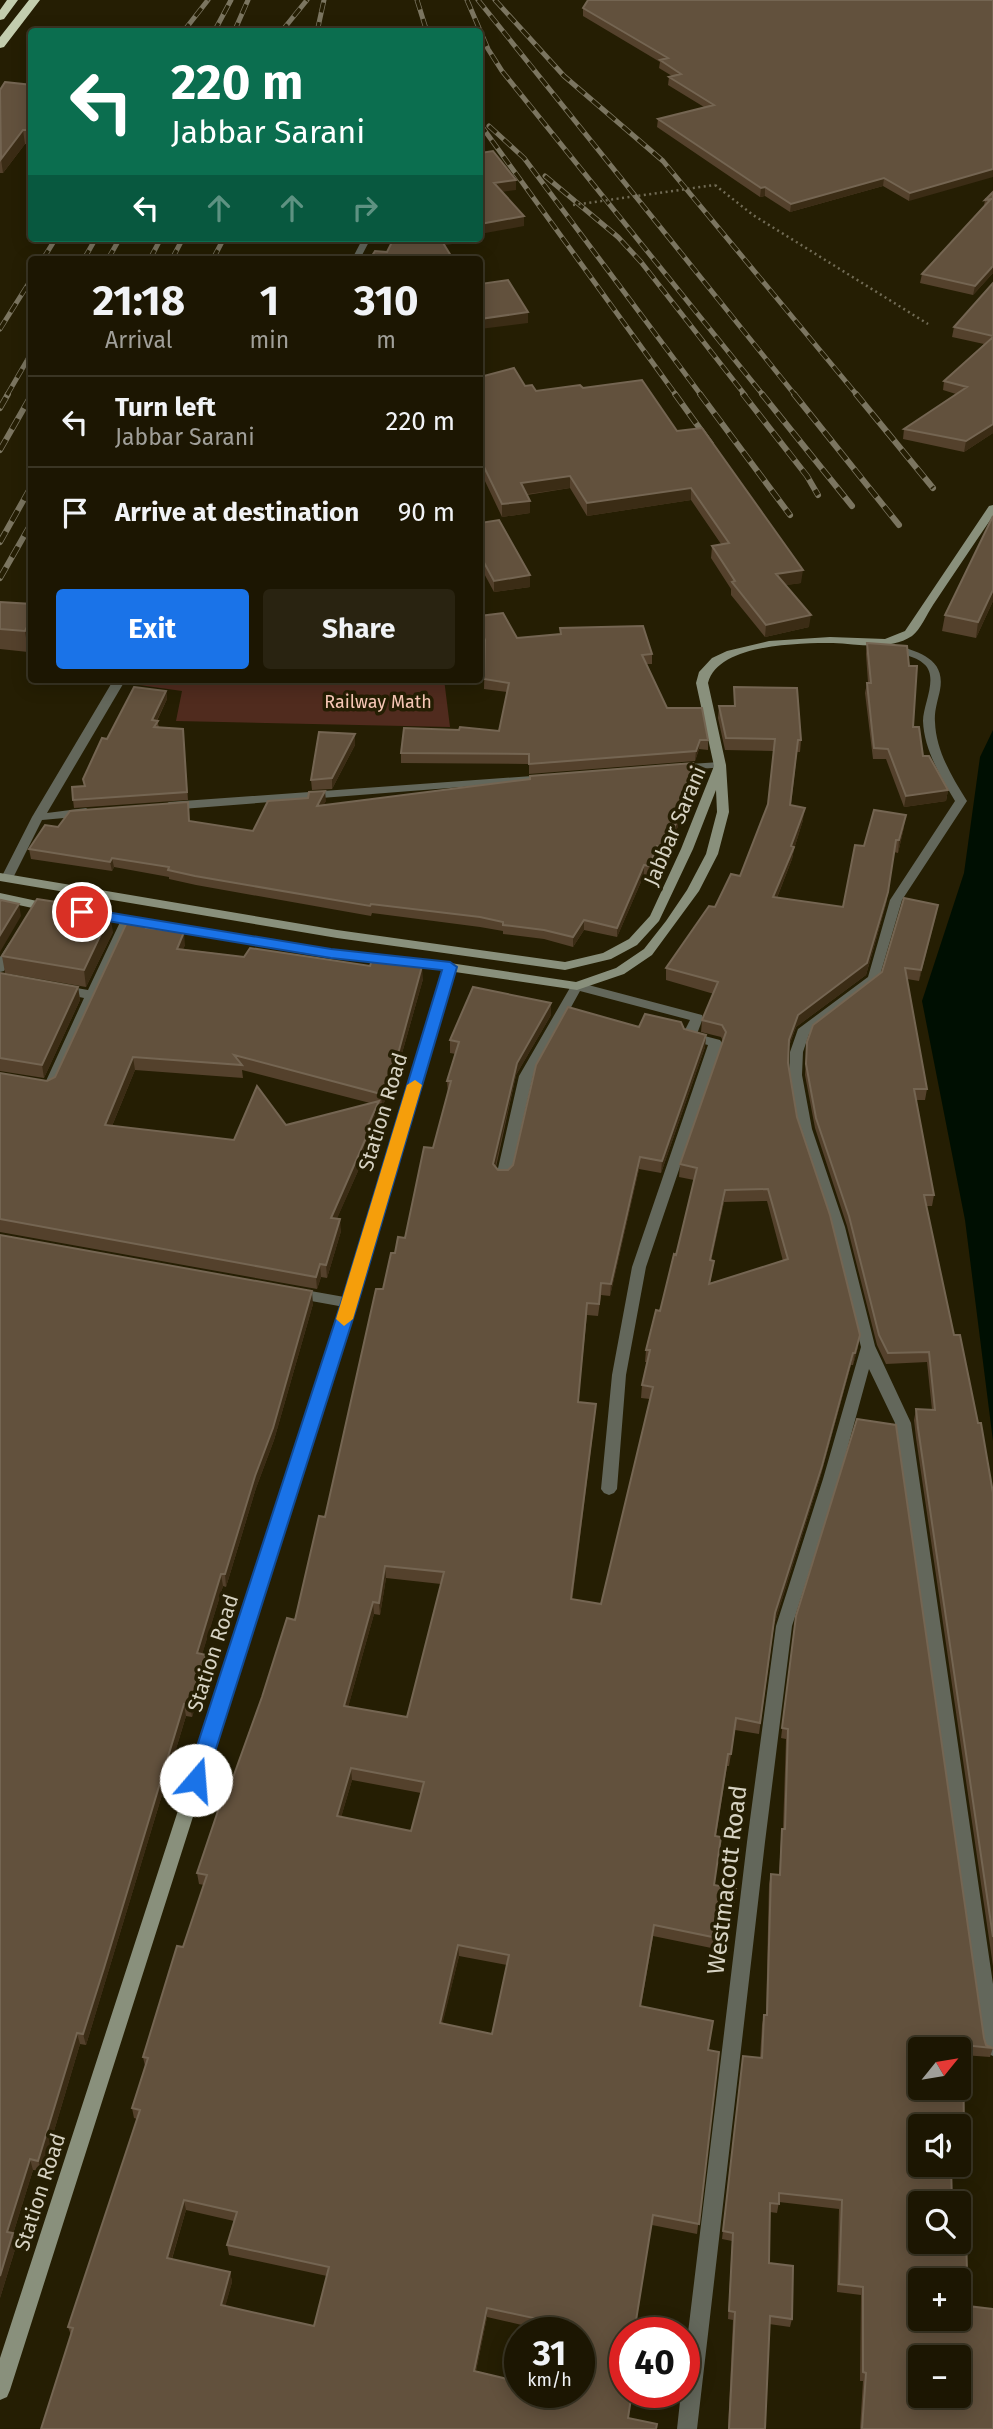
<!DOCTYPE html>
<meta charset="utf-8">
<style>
body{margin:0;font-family:"Fira Sans",sans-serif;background:#292311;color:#f1f3f6;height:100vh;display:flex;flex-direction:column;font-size:26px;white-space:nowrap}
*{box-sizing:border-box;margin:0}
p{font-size:23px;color:#a09f99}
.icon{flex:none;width:38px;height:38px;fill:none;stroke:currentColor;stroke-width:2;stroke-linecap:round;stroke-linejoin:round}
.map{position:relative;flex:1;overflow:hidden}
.details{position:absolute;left:28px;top:256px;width:455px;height:427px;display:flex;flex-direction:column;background:#1c1602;border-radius:7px;box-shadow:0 4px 18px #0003,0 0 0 2px #3a3524}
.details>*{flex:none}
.top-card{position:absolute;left:28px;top:28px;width:455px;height:214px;border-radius:7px;box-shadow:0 4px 18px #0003,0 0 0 2px #3a3524;background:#0b6e4f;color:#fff;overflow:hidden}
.needle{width:46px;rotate:60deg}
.buttons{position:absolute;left:908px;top:2037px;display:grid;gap:14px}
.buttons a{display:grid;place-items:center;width:63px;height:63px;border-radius:7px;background:#1c1602;box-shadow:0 4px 18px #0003,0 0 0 2px #3a3524;font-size:35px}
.speed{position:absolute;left:504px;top:2317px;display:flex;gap:14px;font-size:35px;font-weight:700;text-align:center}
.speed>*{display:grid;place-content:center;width:91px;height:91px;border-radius:50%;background:#1c1602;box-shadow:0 4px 18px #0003,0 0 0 2px #3a3524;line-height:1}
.speed small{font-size:18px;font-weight:400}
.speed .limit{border:10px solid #d22;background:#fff;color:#111}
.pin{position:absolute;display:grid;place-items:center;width:60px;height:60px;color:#fff;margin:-30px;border:4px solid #fff;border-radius:50%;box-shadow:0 2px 7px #0007}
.me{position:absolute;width:77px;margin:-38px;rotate:18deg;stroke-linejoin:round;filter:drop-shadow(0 0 5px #0008)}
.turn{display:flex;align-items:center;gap:24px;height:147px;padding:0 28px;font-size:32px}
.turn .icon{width:91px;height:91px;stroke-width:2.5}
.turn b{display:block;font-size:49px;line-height:60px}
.lanes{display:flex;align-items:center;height:66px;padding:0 28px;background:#0003;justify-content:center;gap:35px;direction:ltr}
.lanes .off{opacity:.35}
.eta{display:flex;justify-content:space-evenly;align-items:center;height:119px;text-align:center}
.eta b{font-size:42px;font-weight:700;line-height:49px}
.cta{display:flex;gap:14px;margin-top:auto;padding:14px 28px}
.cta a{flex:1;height:80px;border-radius:7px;background:#1a73e8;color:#fff;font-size:28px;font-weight:700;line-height:80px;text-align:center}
.cta a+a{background:#292311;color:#f1f3f6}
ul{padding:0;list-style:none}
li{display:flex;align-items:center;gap:21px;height:91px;padding:0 28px;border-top:2px solid #3a3524}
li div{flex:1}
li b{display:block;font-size:26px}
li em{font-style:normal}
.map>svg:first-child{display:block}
.green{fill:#502b1e}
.water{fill:#000f02}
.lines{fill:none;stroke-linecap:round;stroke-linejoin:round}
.path{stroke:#716b55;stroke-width:2.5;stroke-dasharray:2 3.5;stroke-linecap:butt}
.street{fill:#63675b;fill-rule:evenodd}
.secondary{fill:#89907c;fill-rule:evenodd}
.highway{fill:#c3cdae;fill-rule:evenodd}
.rail-far1-casing{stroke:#7b7560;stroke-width:5}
.rail-casing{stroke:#7b7560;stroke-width:6}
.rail-far1{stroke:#251e03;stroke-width:3.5;stroke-dasharray:10;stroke-linecap:butt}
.rail{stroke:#251e03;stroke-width:4.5;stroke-dasharray:12;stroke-linecap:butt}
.path-bridge{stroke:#716b55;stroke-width:2.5;stroke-dasharray:2 3.5;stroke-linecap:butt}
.wall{fill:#54412c;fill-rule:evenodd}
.shaded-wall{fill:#3b2c15}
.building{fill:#62513d;stroke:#746552;stroke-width:2;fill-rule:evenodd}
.route{fill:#1a73e8;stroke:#114b97;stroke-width:2}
.slow{fill:#f59e0b}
.labels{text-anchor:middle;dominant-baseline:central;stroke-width:7;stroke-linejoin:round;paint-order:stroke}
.far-park-label{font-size:18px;fill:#f8c8b7;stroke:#251e03}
.street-label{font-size:21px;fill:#d7d3c3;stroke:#251e03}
.near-street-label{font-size:24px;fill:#d7d3c3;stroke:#251e03}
</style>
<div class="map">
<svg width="993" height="2429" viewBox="0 0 993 2429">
<rect width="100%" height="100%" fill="#251e03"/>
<path class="green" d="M143,679H444L450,727L176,721L182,691L139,685Z"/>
<path class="water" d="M993,730V1441L965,1220L922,1001L964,873L980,757Z"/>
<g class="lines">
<path class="path" d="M715,185L753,215L928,324"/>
<path class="street" d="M363,238H371L360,259H352Z
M893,644C918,652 946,658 940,690C938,700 934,711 935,722C936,751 952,777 967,801L902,900L878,982L809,1034L803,1052L802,1075L812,1129L845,1227L875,1346L911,1423L993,1984V2056L986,2053L984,2047L895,1423L869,1369L839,1479L792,1626L765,1842L697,2429H677L681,2392H684V2366L747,1842L776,1626L823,1479L861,1347L831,1227L798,1129L789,1075L790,1052L798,1029L868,977L890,900L955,801C941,777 924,750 923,721C923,704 939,677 924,664C915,655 900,655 889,649L888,647Z
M114,679H126L47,813L86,808L92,812L86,816L42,820L13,878L11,881H3L1,878L32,817Z
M720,762L724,763V767L675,771L669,768L675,765Z
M546,775L550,776V780L169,810L163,806L169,802Z
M127,916L133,920L57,1086L50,1091L34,1087L32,1084L34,1081H46L84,998L55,992L54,989L60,985L88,990L121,920Z
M13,942L19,946L4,971L0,972V957L9,943Z
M577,982L702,1015L703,1018L697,1034L720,1040L722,1043L646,1267L626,1375L617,1489L614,1493L609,1495L604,1493L601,1489L612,1375L632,1267L708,1045L684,1039L682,1036L690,1020L580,991L533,1076L510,1177L508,1180H498L496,1177L519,1076L571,986Z
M294,1288L350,1298L355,1299L357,1303L355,1307L350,1308L289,1297L287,1293L289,1289Z"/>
<path class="secondary" d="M993,505V516C973,545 953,575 933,605C927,614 920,630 912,636C889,651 858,644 833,643C798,643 718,644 708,683L726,765L729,812L718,854L699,891L652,955L624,974L577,990L455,972L357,1303L10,2390L7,2397L0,2400V2358L343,1303L443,970L331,957L91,918L85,914L91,910L331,949L450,963L576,982L616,968L644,949L666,921L687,890L706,854L717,812L716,790L693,849L659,921L637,945L611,959L565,970L337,938L0,881V873L337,930L565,962L603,953L629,939L650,916L681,849L714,766L696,683L699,672L712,658L727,651L769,641L830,637L885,639L905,631L989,506Z
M0,893L51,904L57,908L51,912L0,901Z"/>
<path class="highway" d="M7,0H18L4,19L0,20V10Z
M29,0H40L4,47L0,48V37Z"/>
<g class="rail-far1-casing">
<path id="rail-far1" d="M417,0L427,32
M467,0L488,49L502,71L763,395
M478,0L795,395
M495,0L564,76L663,161L857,395
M183,32L208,0
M214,32L231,0
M234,32L248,0
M281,32L307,0
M317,32L324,0
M480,124L676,395
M489,126L524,158L701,395
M545,176L618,237L641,262L745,395
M43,259L56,238
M84,259L96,238
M108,259L120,238
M150,259L161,238
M172,259L183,238
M213,259L224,238
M0,329L32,278
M7,395L32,352"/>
</g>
<g class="rail-casing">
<path id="rail" d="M675,394L711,444
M700,394L790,515
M743,394L807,476L818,495
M762,394L852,506
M794,394L899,525
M856,394L933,488
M0,408L8,394
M0,450L32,394
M0,542L32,485
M0,578L32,522"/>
</g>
<use href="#rail-far1" class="rail-far1"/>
<use href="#rail" class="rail"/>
<path class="path-bridge" d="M573,205L715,185"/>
</g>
<path class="wall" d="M993,0L909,201L883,186L790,212L765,196L760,197L657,127L658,119L704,107L668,85L669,77L672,76L659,68L660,62L583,16V8Z
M32,85V145L25,144L3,173H0V90Z
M993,192V273L973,295L920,283L922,274L984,206L985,200Z
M993,283V433L964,452L903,439L904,429L956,394L943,390L944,381L984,344L952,337L954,327Z
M480,377L525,386L536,391L583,388L677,431L801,583L785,585L809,627L765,637L731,595V589L711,558L712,546L721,544L691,500L587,516L570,488L527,495L530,501V513L502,517L484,479Z
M993,516V601L976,638L942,631L945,615Z
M480,523L530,575V587L494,592L480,566Z
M0,602L32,604V644L28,652L0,649Z
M480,616L517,638L652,654V664H646L667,708L708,740V750L699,749L695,761L529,774V764L401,763V753L459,730L499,731L507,692L484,689L485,649L480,637Z
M867,643L913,727L923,756L948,790L946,801L904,807L886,759H873L865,693L867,683H868L866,654Z
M734,687L801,740L800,752H797L791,805L803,820L794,849L792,859L777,898L843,907L864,846L904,827L898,853L894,852L886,904L866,975L796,1027L788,1049V1063L797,1117L858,1347L853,1365H851L820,1478L774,1625L759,1734L735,1730L729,1766H727L716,1836L714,1885L736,1889L726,1951L653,1936L641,2006L709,2051L719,2052L697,2234L652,2225L625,2333L629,2418L71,2335L68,2327L137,2119L134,2118L132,2108L145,2066L143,2057L183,1947L204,1885L199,1884L197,1873L295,1620L325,1517L383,1289L395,1253L405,1238L433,1148L448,1093L447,1081L456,1054L450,1053V1040L551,1015L516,1075L496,1167L498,1170H508L639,1027L684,1029L706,1035L705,1047L661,1173L639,1169L610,1296L601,1295L598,1316L587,1315L578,1402L596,1404L595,1416L572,1599L601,1604L650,1399L641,1398L642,1385L647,1362H645L646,1350L660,1311L676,1255L694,1180L679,1177L680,1164L723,1041L721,1037L701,1032L702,1020L714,994L666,980V968L740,876L768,804L774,751L725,750L718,718L719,706H734ZM767,1201L783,1261L710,1283L712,1273L711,1260L724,1202ZM386,1578L441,1584L407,1717L348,1707L374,1614L380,1615ZM352,1780L421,1793L411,1831L341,1817ZM459,1956L507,1965L492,2034L442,2024ZM186,2210L234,2221L227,2245L229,2255L327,2276L314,2326L225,2306L232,2282L230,2272L172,2259ZM487,2317L556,2333H579L568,2393L476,2371Z
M166,691L167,699L157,721L159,727L183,729L188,800L74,808L73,800L84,786L83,779L107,739Z
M355,734V745L332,789L312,790L311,780Z
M693,763L692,773L686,793H687L686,803L672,843L664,858L657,856L648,876L644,875L617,937L584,930L573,947L544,939L503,934V931L480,927L372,913L371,916L196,885L169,879V877L114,867L112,871L31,859L29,849L58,827L189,821L253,831L326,801L323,805Z
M938,905L919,981L907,979L927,1089L925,1100H915L934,1195L932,1206H926L954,1335L978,1423L993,1493V1966L916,1438L914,1420L916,1409L932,1410L927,1362L886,1364L877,1345L847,1226L815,1128L805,1075L807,1042L882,972Z
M63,907L113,932L86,987L5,973L2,956Z
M147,925L148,928L185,945L183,949L423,979L395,1078L382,1107L379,1106V1114L369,1137L370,1144L337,1218L341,1231L327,1278L321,1277L317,1289L0,1232V1073L47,1081L55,1077ZM135,1070L243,1078L242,1070L370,1103L234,1140L112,1126Z
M0,973L78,987L80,1000L44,1078L0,1071Z
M0,1235L313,1304L274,1440L256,1488L226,1587L223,1586L202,1654L208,1667L192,1717L186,1716L106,1979L86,2045L80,2044L42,2171L33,2170L13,2234L17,2243L0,2298Z
M796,1616L986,2045L993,2048L990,2057L963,2055L964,2130L961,2139H959V2126H920V2203L968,2306L993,2429H860L863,2381H860L861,2295L837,2292L839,2209L779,2202L777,2213L770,2212L769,2263L792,2319L790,2327L769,2324L765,2429H728L733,2320L728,2319L732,2241L722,2239L742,2065L760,2058L762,2025L764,2015H766L769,1884L771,1874L779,1875L781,1839L782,1829H783L786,1739L781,1738Z"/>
<path class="shaded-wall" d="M23,130L25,144L3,173L1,159Z
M993,169V177L909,201L910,193Z
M884,178L883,186L790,212L791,204Z
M516,180V190L494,193V183Z
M765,187V196L760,197L761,188Z
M524,216V226L480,234V224Z
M439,238H466V242L439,246Z
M993,266V273L973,295L975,286Z
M528,312V323L480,329V319Z
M993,424V433L964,452L966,441Z
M484,467V479L480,480V468Z
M570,476V488L521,495V483Z
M691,488V500L587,516V503Z
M530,501V513L502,517V504Z
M803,570L801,583L775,587L776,574Z
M530,575V587L494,592V581Z
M993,590V601L976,638L978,622Z
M811,615L809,627L765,637L766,625Z
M32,617V644L28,652L25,631Z
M166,691L167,699L153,728L152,720Z
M355,734V745L332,789V778Z
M700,740L699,749L695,761L696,751Z
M693,763L692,773L683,802L684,792Z
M948,790L946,801L904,807L906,796Z
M325,791L326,801L318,816L317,806Z
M687,793L686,803L672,843L664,858L665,848Z
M805,808L803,820L794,849L792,859L772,910L773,897Z
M906,815L904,827L898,853L899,840Z
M896,840L886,904L866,975L796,1027L787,1052L789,1040L798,1015Z
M657,846V856L648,876L649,866Z
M112,858L114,867L112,871L110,862Z
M644,865V875L617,937V928Z
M19,904L21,916L0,952V935Z
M938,905L936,916L919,981L921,970Z
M110,915L113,932L86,987L84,970Z
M584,920V930L573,947V937Z
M184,932L185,945L178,961L177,949Z
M422,966L423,979L395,1078L382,1107L381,1094Z
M78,987L80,1000L44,1078L42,1065Z
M551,1003V1015L516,1075L493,1176V1164L517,1063Z
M706,1035L705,1047L661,1173L662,1161Z
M133,1057L135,1070L107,1138L105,1125Z
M379,1101V1114L369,1137L370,1144L332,1230L331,1218Z
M640,1157L639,1169L610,1296L611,1284Z
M725,1190L724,1202L709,1272L710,1260Z
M340,1219L341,1231L327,1278L326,1265Z
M320,1264L321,1277L317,1289L316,1277Z
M312,1291L313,1304L274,1440L256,1488L226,1587L225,1574Z
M860,1335L858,1347L853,1365L855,1353Z
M853,1353L851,1365L820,1478L774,1625L775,1613Z
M596,1404L595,1416L571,1611V1599Z
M385,1566L386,1578L380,1615L379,1603Z
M221,1574L223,1586L199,1665L197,1653Z
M373,1602L374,1614L345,1718L344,1706Z
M206,1655L208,1667L192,1717L190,1705Z
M184,1704L186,1716L86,2045L83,2034Z
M351,1768L352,1780L338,1828L337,1816Z
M654,1925L653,1936L639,2017L640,2006Z
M458,1945L459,1956L440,2034V2023Z
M77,2033L80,2044L42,2171L38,2161Z
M30,2159L33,2170L13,2234L17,2243L0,2298V2276L7,2232Z
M184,2200L186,2210L169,2268L167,2258Z
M230,2272L232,2282L223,2315L221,2305Z
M487,2308V2317L474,2380V2371Z"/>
<path class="building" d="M588,0H993V169L910,193L884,178L791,204L765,187L761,188L658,119L714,105L669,77L681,74L660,60L668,58L583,8Z
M5,82L32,85V130H23L1,159L0,90Z
M493,151L516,180L494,183L524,216L480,224V153Z
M993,192V266L975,286L922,274L991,199L985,200Z
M394,238H440L453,259H370L375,251L387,252Z
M508,280L528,312L480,319V284Z
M993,283V336L954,327Z
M993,337V424L966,441L904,429L967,387L944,381Z
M514,368L525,386L532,385L536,391L580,385L583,388L642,380L677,431L702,428L803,570L776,574L811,615L766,625L732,582L735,581L712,546L729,543L691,488L587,503L570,476L521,483L530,501L502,504L484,467L480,468V377Z
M993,516V590L978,622L945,615Z
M499,520L530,575L494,581L480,555V523Z
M0,602L32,604V617L25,631L0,629Z
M503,613L517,638L561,634L560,628L643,626L652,654L642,655L667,708H702L708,740H700L696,751L529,764V754L401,753L404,728L459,730L460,727L499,731L509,683L484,679L485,640L480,628V616Z
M867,643L907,646L909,666H917L913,727H919L923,756H929L948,790L906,796L888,749L874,748L867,683H871Z
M134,687L166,691L152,720L158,721L154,727L183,729L187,792L73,800L72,787L85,786L83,779L102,738L107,739Z
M734,687L797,688L801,740H798L790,805L805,808L791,846L794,847L773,897L843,907L855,845L864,846L874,810L906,815L899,840H896L888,892L867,963L798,1015L789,1040L788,1063L797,1117L830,1215L860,1335L855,1353H853L822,1466L775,1613L760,1723L736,1718L731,1754H728L715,1836L721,1837L714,1885L736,1889L727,1940L654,1925L640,2006L713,2021L708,2050L719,2052L699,2224L653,2215L634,2333H625V2392H632L628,2418L657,2424L656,2429H41L73,2328L68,2327L140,2110L132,2108L148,2058L143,2057L177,1946L183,1947L207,1875L197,1873L223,1796L226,1797L262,1697L287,1618L295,1620L319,1516L325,1517L376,1289H383L391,1253H395L398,1237L405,1238L424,1147L433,1148L451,1081H447L459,1042L450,1040L473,987L551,1003L517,1063L493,1164L498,1170H508L513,1165L536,1065L568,1007L639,1027L645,1014L681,1022L684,1029L706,1035L662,1161L640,1157L611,1284L601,1283L599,1304L587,1303L578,1402L596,1404L571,1599L601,1604L653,1387L642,1385L650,1350H646L656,1310L660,1311L674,1254L676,1255L697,1168L680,1164L726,1032L722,1025L702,1020L718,982L666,968L709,906L715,907L731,874L740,876L768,804L775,739L726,738L719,706H735ZM768,1189L788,1259L709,1284L714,1261L710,1260L725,1190ZM385,1566L444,1572L407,1717L344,1706L373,1602L379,1603ZM351,1768L424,1782L411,1831L337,1816ZM458,1945L509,1955L492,2034L440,2023ZM184,2200L237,2212L227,2245L329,2267L314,2326L221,2305L230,2272L167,2258ZM487,2308L580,2328L579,2392H520V2382L474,2371Z
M319,732L355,734L332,778L311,780Z
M693,763L684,792L687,793L672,834L665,848L657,846L649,866L644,865L617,928L584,920L573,937L544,930L503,925V922L480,917L371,904L370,906L195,876L168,870L169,867L112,858L110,862L29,849L45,825L58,827L70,811L188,802L189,821L253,831L268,801L308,798L309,792L325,791L317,806L530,779V776Z
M904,898L938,905L921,970L905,968L927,1089H914L934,1195H924L954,1335H960L978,1423H981L993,1493V1937L918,1428L916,1409L935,1410L929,1352L888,1353L879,1335L849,1216L816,1118L806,1064L807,1042L813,1025L882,972Z
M37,899L63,903L61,907L110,915L84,970L2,956Z
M1,900L19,904L0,935V902Z
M127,922L147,925L146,928L184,932L177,949L244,957L250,948L370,966L372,960L422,966L395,1065L381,1094L234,1055L242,1065L133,1057L105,1125L234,1140L257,1086L286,1125L379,1101L366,1130L369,1131L331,1218L340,1219L326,1265L320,1264L316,1277L0,1219V1073L47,1081L55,1077Z
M0,973L78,987L42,1065L0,1058Z
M0,1235L312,1291L273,1428L255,1476L225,1574H221L197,1653L206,1655L190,1705L184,1704L104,1968L83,2034L77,2033L38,2161L30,2159L7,2232L13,2233L0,2276Z
M857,1419L896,1425L984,2038L986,2045L993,2048L963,2045L964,2130L959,2129V2126H920V2165H951L952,2203H920V2242H959V2234L966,2235L968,2306L993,2309V2429H862L866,2373L863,2372V2287L839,2284L842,2200L779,2193V2204L770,2203L769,2263L793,2266L792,2319L770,2316L765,2429H729L735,2312L729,2311L733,2233L723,2231L743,2056L762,2058L764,2015H767L771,1874L780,1875L782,1829H785L788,1729L782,1728L796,1616ZM920,2049H959V2088H920ZM920,2280H959V2319H920ZM920,2357H959V2396H920Z"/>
<path class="route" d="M82,908L331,949L450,962L457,967L358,1303L206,1780L203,1787L196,1789L189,1787L186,1780L341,1303L442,970L331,958L77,916V909Z"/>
<path class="slow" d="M415,1080L422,1085L353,1319L344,1326L336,1319L407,1085Z"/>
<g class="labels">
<g class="far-park-label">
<text x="378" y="702">Railway Math</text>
</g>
<g class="street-label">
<text transform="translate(675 826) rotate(-67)">Jabbar Sarani</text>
<text transform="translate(383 1112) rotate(-73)">Station Road</text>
<text transform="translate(213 1653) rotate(-72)">Station Road</text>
<text transform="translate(40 2192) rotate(-72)">Station Road</text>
</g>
<g class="near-street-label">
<text transform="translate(727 1880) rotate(-83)">Westmacott Road</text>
</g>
</g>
</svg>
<div class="buttons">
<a><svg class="needle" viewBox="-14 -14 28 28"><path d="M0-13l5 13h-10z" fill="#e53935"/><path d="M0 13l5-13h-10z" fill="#a09f99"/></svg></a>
<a><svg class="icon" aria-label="sound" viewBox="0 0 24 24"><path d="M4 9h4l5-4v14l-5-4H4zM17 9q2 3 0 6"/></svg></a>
<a><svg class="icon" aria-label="search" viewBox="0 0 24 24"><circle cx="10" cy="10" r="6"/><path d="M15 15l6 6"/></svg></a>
<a>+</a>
<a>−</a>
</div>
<div class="speed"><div>31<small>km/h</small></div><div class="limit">40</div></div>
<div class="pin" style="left:82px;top:912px;background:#d93025"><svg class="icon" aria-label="arrive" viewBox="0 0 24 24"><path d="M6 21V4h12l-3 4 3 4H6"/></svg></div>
<svg class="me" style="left:196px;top:1780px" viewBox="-20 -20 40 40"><circle r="19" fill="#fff"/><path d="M0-13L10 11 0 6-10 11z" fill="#1a73e8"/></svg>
<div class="top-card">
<div class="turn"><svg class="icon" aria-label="left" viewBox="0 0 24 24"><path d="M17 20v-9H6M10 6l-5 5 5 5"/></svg><div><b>220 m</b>Jabbar Sarani</div></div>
<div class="lanes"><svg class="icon" aria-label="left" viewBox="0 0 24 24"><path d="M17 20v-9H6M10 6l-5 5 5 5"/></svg><svg class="icon off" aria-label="ahead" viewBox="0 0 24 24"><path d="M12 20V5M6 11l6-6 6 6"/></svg><svg class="icon off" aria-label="ahead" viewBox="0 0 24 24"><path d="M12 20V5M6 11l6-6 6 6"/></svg><svg class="icon off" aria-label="right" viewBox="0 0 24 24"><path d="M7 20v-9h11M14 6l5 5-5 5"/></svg></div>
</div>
<section class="details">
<div class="eta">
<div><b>21:18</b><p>Arrival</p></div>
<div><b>1</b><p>min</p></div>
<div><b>310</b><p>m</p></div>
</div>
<ul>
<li><svg class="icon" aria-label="left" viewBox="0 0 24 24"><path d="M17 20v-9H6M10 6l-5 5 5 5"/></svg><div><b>Turn left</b><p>Jabbar Sarani</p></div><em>220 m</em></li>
<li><svg class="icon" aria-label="arrive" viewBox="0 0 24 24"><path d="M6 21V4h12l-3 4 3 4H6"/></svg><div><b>Arrive at destination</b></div><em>90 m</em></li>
</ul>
<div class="cta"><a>Exit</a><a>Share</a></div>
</section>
</div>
